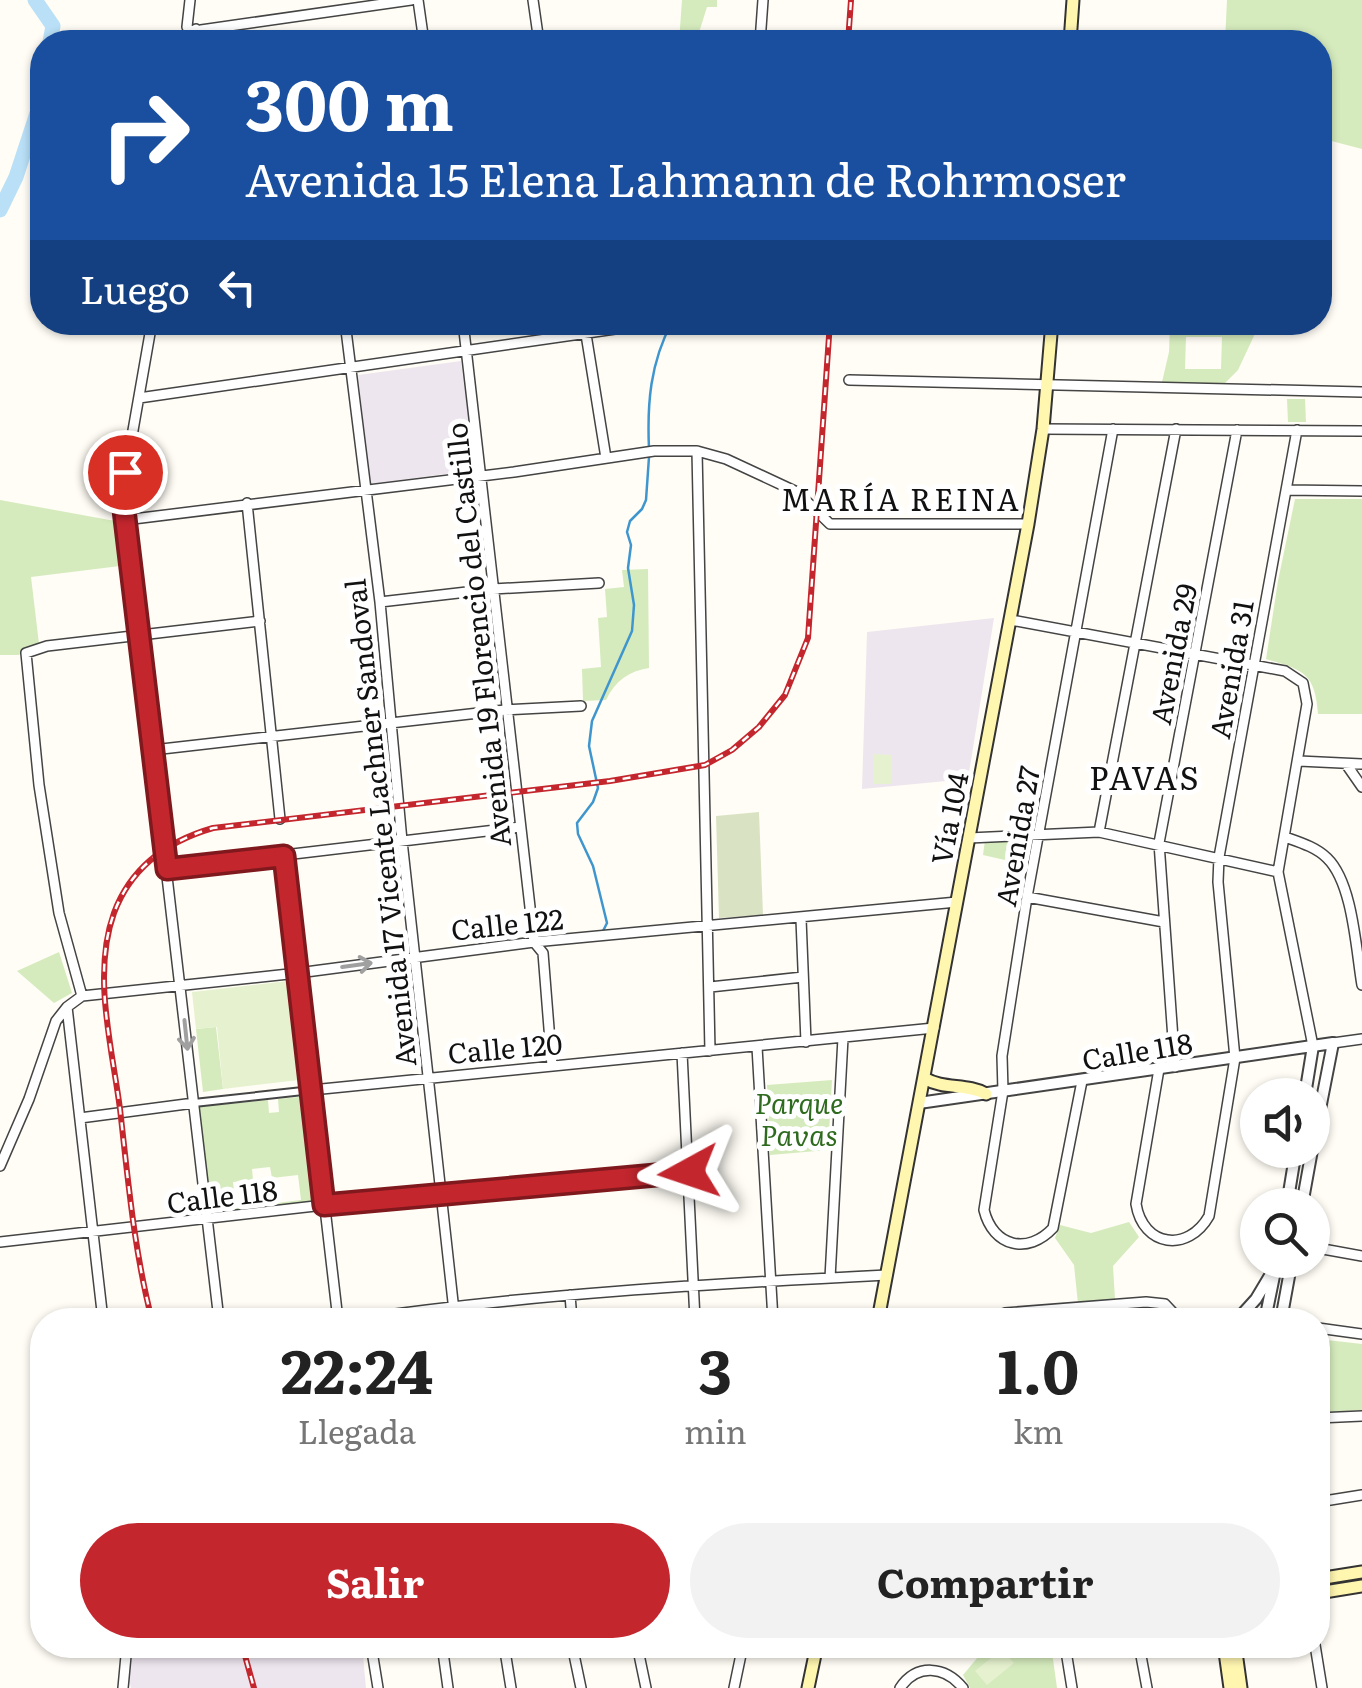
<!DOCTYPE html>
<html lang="es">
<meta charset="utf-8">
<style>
body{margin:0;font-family:Literata,serif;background:#f2f2f2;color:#222;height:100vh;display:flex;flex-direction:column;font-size:38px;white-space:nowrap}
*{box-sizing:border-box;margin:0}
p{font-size:32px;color:#767676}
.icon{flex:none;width:55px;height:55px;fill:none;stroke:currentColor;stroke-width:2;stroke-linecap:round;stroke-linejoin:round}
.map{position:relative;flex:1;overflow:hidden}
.sheet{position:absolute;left:30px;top:1308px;width:1300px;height:350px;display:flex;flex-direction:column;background:#fff;border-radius:40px;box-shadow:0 2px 8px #0004}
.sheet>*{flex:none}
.top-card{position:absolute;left:30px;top:30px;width:1302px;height:305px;border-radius:40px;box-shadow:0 2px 8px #0004;background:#1a4fa0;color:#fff;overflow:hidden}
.tools{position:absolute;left:1240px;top:1078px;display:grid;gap:20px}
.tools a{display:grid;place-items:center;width:90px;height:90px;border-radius:50%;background:#fff;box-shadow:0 2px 8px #0004;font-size:50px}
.pin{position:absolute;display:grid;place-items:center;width:85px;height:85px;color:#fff;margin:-42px;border:5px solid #fff;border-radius:50%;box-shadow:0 2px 10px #0007}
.me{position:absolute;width:110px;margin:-55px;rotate:265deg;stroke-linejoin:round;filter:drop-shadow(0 0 8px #0008)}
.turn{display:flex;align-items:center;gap:35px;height:210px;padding:0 50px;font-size:45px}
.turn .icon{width:130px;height:130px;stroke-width:2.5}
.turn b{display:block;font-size:70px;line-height:85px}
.then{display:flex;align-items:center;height:95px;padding:0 50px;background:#0003;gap:20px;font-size:38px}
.eta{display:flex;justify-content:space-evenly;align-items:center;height:170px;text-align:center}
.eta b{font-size:60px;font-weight:700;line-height:70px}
.button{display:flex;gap:20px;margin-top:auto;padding:20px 50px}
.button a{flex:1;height:115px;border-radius:60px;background:#c4262e;color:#fff;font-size:40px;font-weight:700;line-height:115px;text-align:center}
.button a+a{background:#f2f2f2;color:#222}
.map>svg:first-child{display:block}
.industrial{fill:#eee6ef}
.green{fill:#d5ebbd;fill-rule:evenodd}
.cemetery{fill:#d9e3c4}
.pitch{fill:#e6f2cf}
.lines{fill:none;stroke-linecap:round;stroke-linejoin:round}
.stream{stroke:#3f96cf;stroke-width:2.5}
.river{stroke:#b9e0f7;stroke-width:15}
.pedestrian-casing{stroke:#444;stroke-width:10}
.minor-casing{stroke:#444;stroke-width:12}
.tertiary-casing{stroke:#444;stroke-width:14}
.secondary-casing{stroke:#333;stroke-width:15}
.pedestrian{stroke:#fff;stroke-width:6}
.minor{stroke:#fff;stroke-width:9}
.tertiary{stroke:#fff;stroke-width:10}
.secondary{stroke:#fff6b0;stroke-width:11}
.rail-casing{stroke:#c4262e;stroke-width:6}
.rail{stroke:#fff;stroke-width:2.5;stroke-dasharray:8;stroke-linecap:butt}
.oneway{stroke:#a0a0a0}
.route-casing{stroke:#7f191e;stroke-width:25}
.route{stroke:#c4262e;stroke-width:18}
.labels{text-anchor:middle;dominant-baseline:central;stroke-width:10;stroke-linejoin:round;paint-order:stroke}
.street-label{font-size:28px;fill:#111;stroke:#fff}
.park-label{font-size:28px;font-style:italic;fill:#2f6b1f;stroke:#fff}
.neighbourhood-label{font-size:30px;letter-spacing:2.5px;fill:#111;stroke:#fff}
.quarter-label{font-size:32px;letter-spacing:2.5px;fill:#111;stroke:#fff}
</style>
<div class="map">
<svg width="1362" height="1688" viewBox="0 0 1362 1688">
<rect width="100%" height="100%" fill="#fffdf5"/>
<path class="industrial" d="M461,361L475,470L370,484L358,375Z
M994,618L968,779L862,789L867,632Z
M131,1645H362L366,1688H131L128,1677Z"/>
<path class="green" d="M682,0H717V7H707L696,42H679Z
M1227,0H1362V149L1320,138V42H1225Z
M1170,323H1260L1238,370L1224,384L1162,382L1169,352ZM1186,337H1222L1221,369H1185Z
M1287,399H1305L1306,422H1288Z
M1295,499H1362V714H1318C1315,673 1304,670 1266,659L1278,581Z
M0,500L115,521L120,566L31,577L39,644L25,647L19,655H0Z
M648,569L649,668C629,671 615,681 606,700L583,701L582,669L601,667L598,618L607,617L605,589L624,587L622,570Z
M1033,838L1027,865L983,855L985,840Z
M59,952L72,993L54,1003L17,971Z
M216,1027L223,1089L203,1092L196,1029Z
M832,1080L828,1150L770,1155L767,1085Z
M308,1096L319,1200L210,1214L198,1107L268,1100L269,1113L279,1112L278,1099ZM270,1167L272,1178L298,1175L301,1200L236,1208L233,1182L253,1180L252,1169Z
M1129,1222L1139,1237L1113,1266L1115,1300L1078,1304L1074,1265L1055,1238L1060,1225L1091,1233Z
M1318,1339L1362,1344V1410L1318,1413Z
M988,1645H1051L1057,1688H970L963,1675Z"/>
<path class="cemetery" d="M759,812L763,915L719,918L716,816Z"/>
<path class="pitch" d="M873,754L892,755L891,784H873Z
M288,981L299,1080L223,1089L217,1027L196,1029L192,992Z
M1002,1649L1014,1663L987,1685L975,1671Z"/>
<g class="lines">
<path class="stream" d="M649,449C647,404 650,363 672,322
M603,931L607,923L593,866L578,834L577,823L593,802L598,788L589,746L592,721L632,631L634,605L628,568L631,545L627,532L630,521L642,509L646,500L649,457"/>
<path class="river" d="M35,0L53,26L50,42
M0,210L16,177L42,98"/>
<g class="pedestrian-casing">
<path id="pedestrian" d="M194,1103L312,1090"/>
</g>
<g class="minor-casing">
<path id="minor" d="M418,0L424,42
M533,0L539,42
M201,30L411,0
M190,31L187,27L190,0
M191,42L188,34L196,29L204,35L201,42
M760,42L763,0
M152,322L122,493L219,1320
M345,322L380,602L402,841L455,1320
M463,322L534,942L543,953L552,1066
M584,322L606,458
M849,380L1362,392
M139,398L636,326
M1043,429L1362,431
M697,451L710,1051
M1286,490L1362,491
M247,503L280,819
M125,520L514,472L654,451H697L726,459L797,492L830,524H1028
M380,602L493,589L599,583
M1011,620L1285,671L1303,683L1307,704L1278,872L1313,1046
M153,750L505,710L581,706
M1299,761L1362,764
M1346,764L1362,787
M1099,832L1176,429
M1285,837C1299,842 1316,847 1327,858C1353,883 1356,950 1362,985
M969,838L1099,832L1278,872
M284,856L338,1320
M167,869L520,827
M1027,897L1164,922
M801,919L806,1042
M710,987L803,977
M82,996L59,913L39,785L26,653L47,646L260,621
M67,1007L103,1320
M1333,1043L1362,1039
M757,1047L773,1320
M682,1053L695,1320
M1175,1067L1159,843L1237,430
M1159,1069L1136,1204C1143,1247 1188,1253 1209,1216L1235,1058L1218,882L1219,857L1297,430
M1082,1081L1053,1228C1028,1255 993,1247 984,1210L1003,1091L1002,1056L1027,897L1113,429
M312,1090L934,1028
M80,1118L194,1103
M0,1166L29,1099L56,1021L67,1007L82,996L298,973L534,942L957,902
M0,1242L324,1205L689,1172
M1312,1247L1362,1256
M830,1278L843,1038
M570,1295L572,1320
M351,1320C529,1294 708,1284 887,1275
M987,1320L1005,1313L1146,1302L1165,1304L1180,1320
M1318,1328L1362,1334
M1318,1418L1362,1416
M1318,1502L1362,1495
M371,1645L378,1688
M442,1645L448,1688
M504,1645L511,1688
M572,1645L581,1688
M637,1645L646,1688
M1065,1645L1072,1688
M1139,1645L1147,1688
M1315,1645L1322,1688
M123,1688L127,1645
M734,1688L743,1645
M900,1688C917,1663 945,1666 963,1688"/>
</g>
<g class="tertiary-casing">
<path id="tertiary" d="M1305,1095L1313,1046
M919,1103L1333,1043L1312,1150
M1287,1205L1296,1150
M1302,1205L1312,1150
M1237,1320L1256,1299L1277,1264
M1265,1320L1274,1276
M1281,1320L1292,1260"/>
</g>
<g class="secondary-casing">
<path id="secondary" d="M1070,42L1073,0
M924,1078C944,1090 967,1083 986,1094
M878,1320L1028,524L1043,429L1052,322
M1318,1579L1362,1572
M1318,1593L1362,1586
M1224,1645L1230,1688
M1235,1645L1241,1688
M808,1688L817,1645"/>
</g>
<use href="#pedestrian" class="pedestrian"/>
<use href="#minor" class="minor"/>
<use href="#tertiary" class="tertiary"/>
<use href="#secondary" class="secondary"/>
<g class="rail-casing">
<path id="rail" d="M848,42L851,0
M152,1320C134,1251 128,1179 120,1109C112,1047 92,974 114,913C131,867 168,841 213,828L610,781L705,765L732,750L759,727L785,695L808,638L830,322
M242,1645L254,1688"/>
</g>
<use href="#rail" class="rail"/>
</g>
<defs><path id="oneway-shaft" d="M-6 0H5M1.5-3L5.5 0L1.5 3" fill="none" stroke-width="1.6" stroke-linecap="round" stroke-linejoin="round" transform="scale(2.5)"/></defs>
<g class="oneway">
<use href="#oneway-shaft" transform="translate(357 965) rotate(-8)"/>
<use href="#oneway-shaft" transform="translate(186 1035) rotate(84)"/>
</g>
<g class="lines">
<g class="route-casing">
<path id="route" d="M125,472L122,493L167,869L284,856L324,1205L689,1172"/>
</g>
<use href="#route" class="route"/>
</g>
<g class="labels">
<g class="street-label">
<text transform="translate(477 635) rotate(-96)">Avenida 19 Florencio del Castillo</text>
<text transform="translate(1172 654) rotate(-79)">Avenida 29</text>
<text transform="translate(1230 669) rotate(-80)">Avenida 31</text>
<text transform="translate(948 818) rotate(-79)">Vía 104</text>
<text transform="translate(379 823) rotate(-96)">Avenida 17 Vicente Lachner Sandoval</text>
<text transform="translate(1016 836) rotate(-80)">Avenida 27</text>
<text transform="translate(507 923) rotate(-6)">Calle 122</text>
<text transform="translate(505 1047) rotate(-5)">Calle 120</text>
<text transform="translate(1137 1050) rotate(-9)">Calle 118</text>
<text transform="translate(222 1195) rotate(-7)">Calle 118</text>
</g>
<g class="park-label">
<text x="799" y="1102">Parque<tspan x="799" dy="32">Pavas</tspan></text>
</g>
<g class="neighbourhood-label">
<text x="901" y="498">MARÍA REINA</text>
</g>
<g class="quarter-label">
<text x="1145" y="776">PAVAS</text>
</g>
</g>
</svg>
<div class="tools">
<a><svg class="icon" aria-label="sound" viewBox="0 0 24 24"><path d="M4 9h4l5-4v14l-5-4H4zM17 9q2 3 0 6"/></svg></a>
<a><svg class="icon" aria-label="search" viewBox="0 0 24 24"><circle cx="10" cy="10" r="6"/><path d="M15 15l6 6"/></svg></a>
</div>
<div class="pin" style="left:125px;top:472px;background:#d93025"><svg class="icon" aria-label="arrive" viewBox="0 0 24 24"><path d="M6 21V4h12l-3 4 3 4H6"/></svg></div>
<svg class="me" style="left:689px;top:1172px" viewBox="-20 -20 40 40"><path d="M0-17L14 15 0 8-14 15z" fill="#c4262e" stroke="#fff" stroke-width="4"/></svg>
<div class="top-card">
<div class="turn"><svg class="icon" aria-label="right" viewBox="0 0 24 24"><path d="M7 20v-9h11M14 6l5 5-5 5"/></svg><div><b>300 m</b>Avenida 15 Elena Lahmann de Rohrmoser</div></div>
<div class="then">Luego<svg class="icon" aria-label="left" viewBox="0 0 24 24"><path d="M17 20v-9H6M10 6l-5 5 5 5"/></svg></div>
</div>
<section class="sheet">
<div class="eta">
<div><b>22:24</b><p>Llegada</p></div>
<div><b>3</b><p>min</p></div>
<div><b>1.0</b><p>km</p></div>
</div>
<div class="button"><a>Salir</a><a>Compartir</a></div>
</section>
</div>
